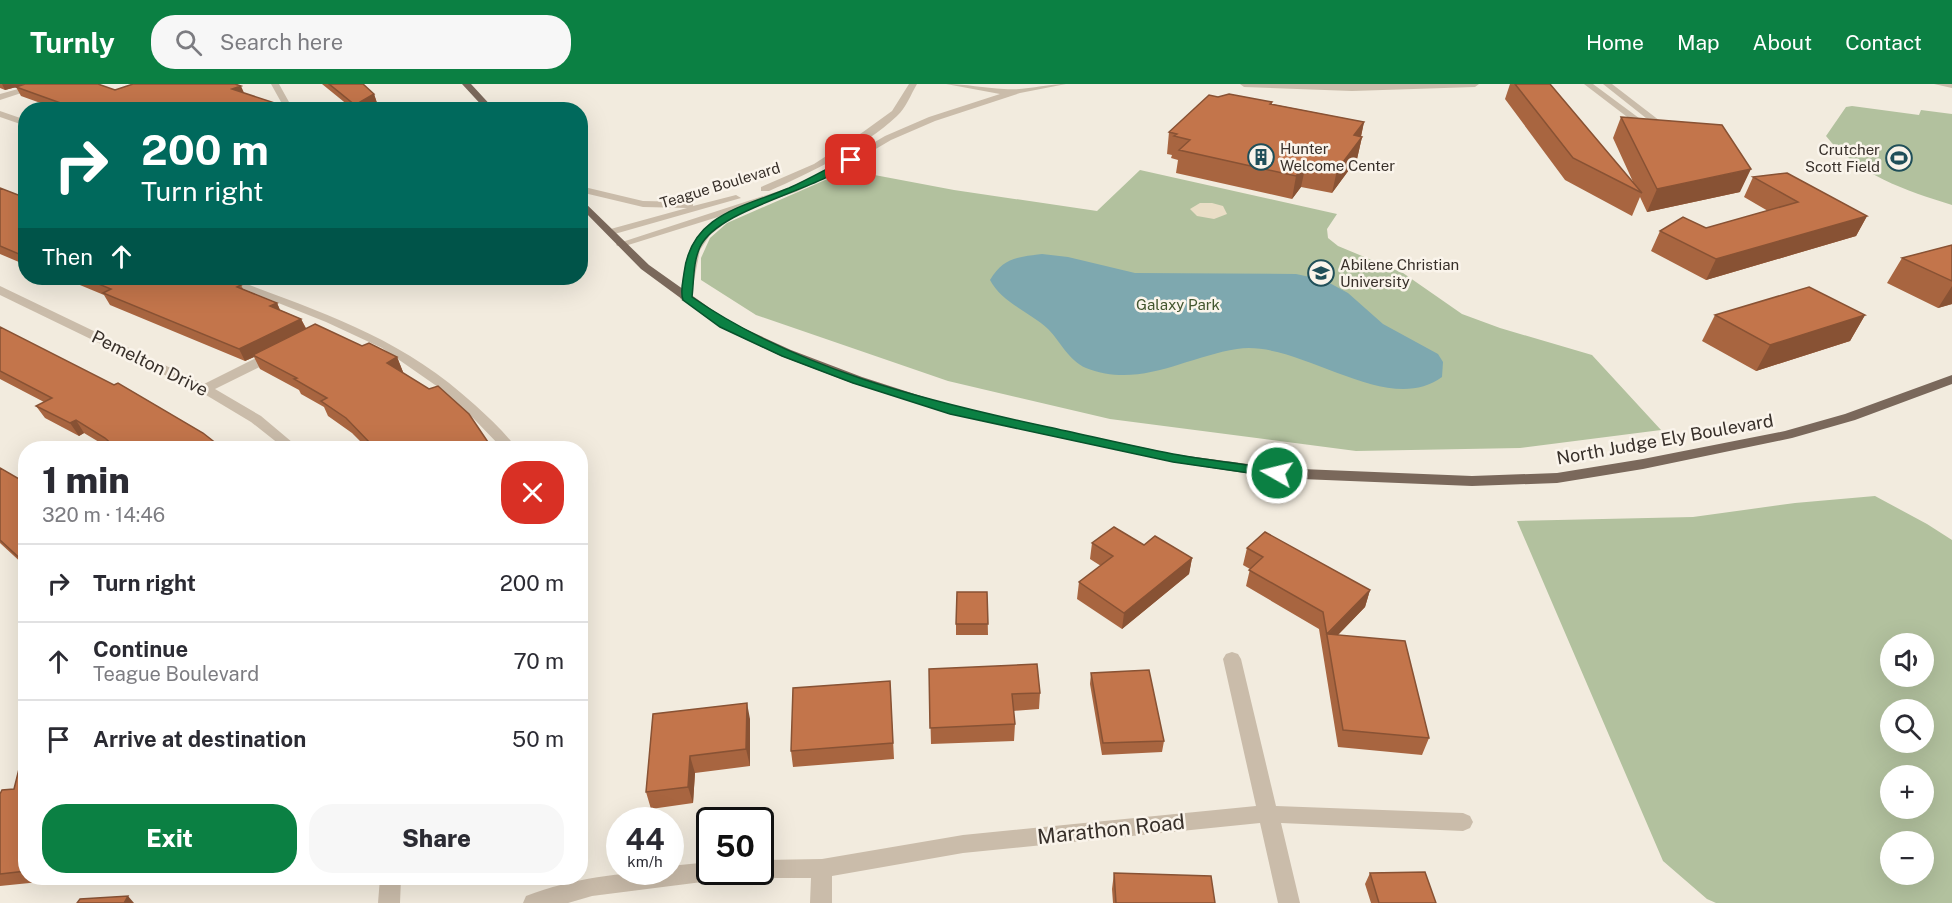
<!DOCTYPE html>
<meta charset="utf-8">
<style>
body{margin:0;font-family:"Public Sans",sans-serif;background:#f7f7f7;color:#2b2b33;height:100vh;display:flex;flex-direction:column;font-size:22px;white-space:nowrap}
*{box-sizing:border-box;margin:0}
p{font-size:20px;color:#7c7c81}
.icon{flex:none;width:33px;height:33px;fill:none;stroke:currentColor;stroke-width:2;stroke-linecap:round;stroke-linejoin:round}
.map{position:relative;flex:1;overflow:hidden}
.side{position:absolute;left:18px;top:357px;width:570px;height:444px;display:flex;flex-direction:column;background:#fff;border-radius:24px;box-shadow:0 6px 24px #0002}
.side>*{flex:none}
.banner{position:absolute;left:18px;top:18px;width:570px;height:183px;border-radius:24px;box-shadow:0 6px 24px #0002;background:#00695c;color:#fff;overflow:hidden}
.tools{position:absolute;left:1880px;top:549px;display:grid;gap:12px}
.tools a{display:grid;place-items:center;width:54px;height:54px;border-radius:50%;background:#fff;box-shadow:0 6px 24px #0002;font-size:30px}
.speed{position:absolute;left:606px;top:723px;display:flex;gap:12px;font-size:30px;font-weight:700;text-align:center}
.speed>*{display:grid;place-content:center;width:78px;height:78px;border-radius:50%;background:#fff;box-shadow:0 6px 24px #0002;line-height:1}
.speed small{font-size:15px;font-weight:400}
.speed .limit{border:3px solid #111;border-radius:9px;background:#fff;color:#111}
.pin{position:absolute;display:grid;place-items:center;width:51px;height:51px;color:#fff;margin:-26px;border-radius:12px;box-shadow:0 3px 9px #0006}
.me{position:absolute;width:66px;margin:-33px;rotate:278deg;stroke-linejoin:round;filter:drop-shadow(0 0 4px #0008)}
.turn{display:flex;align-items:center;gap:21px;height:126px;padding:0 24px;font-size:27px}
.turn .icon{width:78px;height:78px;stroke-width:2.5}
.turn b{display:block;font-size:42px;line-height:51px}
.then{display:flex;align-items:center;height:57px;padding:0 24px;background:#0003;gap:12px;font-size:22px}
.round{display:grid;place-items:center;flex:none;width:63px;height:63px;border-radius:24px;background:#f7f7f7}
.headline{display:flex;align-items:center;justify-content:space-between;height:102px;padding:0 24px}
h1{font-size:36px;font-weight:800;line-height:45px}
.primary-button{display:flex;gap:12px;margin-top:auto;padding:12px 24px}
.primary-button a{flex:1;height:69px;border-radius:24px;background:#0b8043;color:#fff;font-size:24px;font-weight:800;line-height:69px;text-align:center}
.primary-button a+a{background:#f7f7f7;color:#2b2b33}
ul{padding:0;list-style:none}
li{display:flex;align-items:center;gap:18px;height:78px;padding:0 24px;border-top:2px solid #e1e1e2}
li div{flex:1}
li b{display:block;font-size:22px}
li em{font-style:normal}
header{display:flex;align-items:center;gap:36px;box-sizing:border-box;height:84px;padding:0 30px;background:#0b8043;color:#fff}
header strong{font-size:28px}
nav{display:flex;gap:33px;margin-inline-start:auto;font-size:21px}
.search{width:420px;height:54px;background:#f7f7f7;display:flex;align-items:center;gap:15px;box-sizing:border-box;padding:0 21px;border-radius:24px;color:#7c7c81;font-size:22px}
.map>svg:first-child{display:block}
.green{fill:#b2c19e;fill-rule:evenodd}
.plaza{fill:#eadec6}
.water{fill:#7ea8af}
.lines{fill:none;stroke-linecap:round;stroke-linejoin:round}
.minor{fill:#cabcaa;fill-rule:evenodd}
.major{fill:#7a685b;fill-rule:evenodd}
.wall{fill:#a86540}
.shaded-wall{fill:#885234}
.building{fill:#c3754b;stroke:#885234;stroke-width:1.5}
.route{fill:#0b8043;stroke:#07532c;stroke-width:1.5}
.labels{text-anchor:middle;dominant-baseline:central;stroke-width:5;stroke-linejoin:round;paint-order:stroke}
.far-poi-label{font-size:15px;fill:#38302a;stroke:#faf4eb;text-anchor:start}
.far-street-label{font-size:15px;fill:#38302a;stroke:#faf4eb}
.far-park-label{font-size:15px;fill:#43562e;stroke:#faf4eb}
.street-label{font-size:18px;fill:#38302a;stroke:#faf4eb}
.near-street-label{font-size:21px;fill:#38302a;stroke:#faf4eb}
</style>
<header>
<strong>Turnly</strong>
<div class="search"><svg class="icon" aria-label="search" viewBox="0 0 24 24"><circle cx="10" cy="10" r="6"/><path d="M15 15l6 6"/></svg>Search here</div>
<nav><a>Home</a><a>Map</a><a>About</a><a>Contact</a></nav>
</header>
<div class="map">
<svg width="1952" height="819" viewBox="0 0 1952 819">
<rect width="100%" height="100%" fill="#f2ebde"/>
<path class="green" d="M1852,22L1919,31L1921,26L1952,30V121C1907,107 1856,90 1826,52L1846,23Z
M848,86L954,106L1097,127L1140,86L1337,130L1327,145L1328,154L1338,162L1403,189L1462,230L1500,244L1592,271L1661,346L1520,364L1356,367L1110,335L948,297L756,231L701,196V174L710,154L727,139Z
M1875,412L1927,440L1952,456V819H1716L1707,815L1663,777L1517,437L1693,433L1795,419ZM1890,560H1923V592H1890ZM1890,626H1923V658H1890ZM1890,692H1923V724H1890ZM1890,758H1923V790H1890Z"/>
<path class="plaza" d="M1200,119H1212L1223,122L1227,130L1214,135L1197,132L1190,125Z"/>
<path class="water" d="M1042,170L1068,173L1135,189L1296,190L1324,196L1348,209L1383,240L1438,270L1443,278L1442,293C1386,334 1300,255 1237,265C1185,273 1140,305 1086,284C1068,276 1061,258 1048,245C1030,228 1002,219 990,196C1003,174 1017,173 1042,170Z"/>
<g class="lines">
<path class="minor" d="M36,0H49L0,16V10Z
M271,0H279L289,18L288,26H279L281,18Z
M909,0H917C911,10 906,24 897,32C864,63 810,89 769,107H761V103L814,80L863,48L892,27Z
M946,0C966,0 984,4 1004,5C1024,7 1046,0 1066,0L1020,9L935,37L891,56L835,89L796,108L732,128L734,131L733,133L710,151L700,166L690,217H682L680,214C685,176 688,155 721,132L625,162H617L616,160L788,104L829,85L885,52L929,33L1000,10Z
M1240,0H1479L1475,3L1352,7L1244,3Z
M1584,0H1593L1647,40L1639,42Z
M1603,0H1612L1664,40L1656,42Z
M1934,0H1952V4Z
M0,27L26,36V42L0,33Z
M580,102L643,117L689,118L693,119V122L736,111L741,114L611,151L607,150V146L687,124L643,123L580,108Z
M216,194H231C322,229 400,252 475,321C489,334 505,348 516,364H502L473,334L438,303L382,264L326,238Z
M0,202L204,300L270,267H280L281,270L280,273L215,305L261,332L299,364H284L251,338L206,311L0,211Z
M1232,568L1238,570L1241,575L1276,722L1463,729L1470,732L1473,738L1470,744L1463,747L1281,739L1300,819H1278L1260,739L963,769L832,792V819H810L811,794H760L753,792L751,788H760V776L822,775L963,751L1256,722L1223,575L1226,570Z
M710,778V788H720L717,794L710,797L592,812L568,819H523L526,812C574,794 620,788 670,788V782Z
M380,794H401L400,819H378Z"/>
<path class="major" d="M462,0H471L495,26H486Z
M580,114L649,181L728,237L791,266L862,293L958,324L1173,370L1277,384L1472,392L1557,389L1643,375L1785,347L1845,330L1952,291V300L1855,336L1792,354L1643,385L1557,399L1472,402L1277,394L1173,378L955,331L852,299L781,272L720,243L641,185L580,123Z"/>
</g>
<path class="wall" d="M0,0H98L115,6L244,9L296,26H60L21,12L16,3L5,6L0,4Z
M322,0H363L374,10L377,19L364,26H354Z
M1510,0H1550L1634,100L1613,54L1621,33L1740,108L1647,128L1640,113L1632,132L1565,96L1505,15Z
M1218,13L1272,18V20L1364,38L1361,53H1362L1357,75L1332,109L1301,103L1292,115L1176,89L1178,76L1171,74L1172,71L1167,70L1169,48Z
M1753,93L1867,132L1856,152L1706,196L1651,167L1660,147L1706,144L1768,127L1744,113Z
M0,104L26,114V181L0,170Z
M1952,161V220L1938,224L1887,199L1902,174Z
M63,194H222L241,201L243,205L277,219L280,226L301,235L306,244L397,273L403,288H402L492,364H500H367L352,349L328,332L324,323L301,310L299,306L260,285L254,273L245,277L110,221L104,211Z
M1715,231H1865L1850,257L1756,287L1702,257Z
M0,243L222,364H109L84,349L79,352L45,334L36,322L44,318L0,295Z
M0,384L26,399V483L0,459Z
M1092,459L1144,461L1192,474L1189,490L1122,545L1077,515L1079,498L1101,482L1090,475Z
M1247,464L1370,506L1365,523L1338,551L1429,654L1422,671L1338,663L1319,545L1246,502L1250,485L1243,481Z
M987,508L988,551H956V540Z
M929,585L1040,609L1039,625L1013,627L1015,640L1014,657L931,660Z
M1091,589L1164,657L1162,668L1102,671L1090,600Z
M890,597L894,675L793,683L791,667Z
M653,630L750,635V682L695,689L693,719L651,725L646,708Z
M26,657V794H60L59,796L0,802V710L14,705Z
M1114,789L1215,819H1113L1112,805Z
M1370,789L1436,819H1371L1365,800Z"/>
<path class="shaded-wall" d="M2,0H28L5,6Z
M241,2L245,11L232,5Z
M374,10L377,19L364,26H357L355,21Z
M1364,38L1360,56L1362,53L1357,75L1332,109L1337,86L1354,51Z
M1306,80L1301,103L1292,115L1296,92Z
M1751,85L1740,108L1647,128L1657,105Z
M1867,132L1856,152L1706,196L1716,175Z
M1952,202V220L1938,224Z
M277,219L282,231L270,222Z
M1865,231L1850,257L1756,287L1770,261Z
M301,235L307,247L253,271L254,273L245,277L239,265Z
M397,273L403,288L392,293L387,279Z
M76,336L84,349L79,352L70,339Z
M375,359L377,364H373L371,360Z
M1192,474L1189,490L1122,545L1124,529Z
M1370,506L1365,523L1329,560L1327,551Z
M580,601L588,640L580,642Z
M747,619L750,635V682L746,665Z
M690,672L695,689L693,719L688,703Z
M128,812L134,819H124Z"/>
<path class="building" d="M25,0H98L115,6L133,0H235L241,2L232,5L296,26H80L16,3Z
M329,0H363L374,10L355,21Z
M1515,0H1550L1642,109L1573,74Z
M1229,10L1272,18L1270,20L1364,38L1354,51L1362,53L1337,86L1306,80L1296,92L1179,66L1190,56L1174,52L1177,50L1169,48L1209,11L1218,13Z
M303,22L316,26H296Z
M1621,33L1722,41L1751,85L1657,105Z
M1787,89L1867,132L1716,175L1660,147L1683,133L1706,144L1798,118L1753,93Z
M0,104L26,114V173L0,162Z
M1952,161V197L1902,174Z
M84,194H222L241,201L237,203L277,219L270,222L301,235L239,265L103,209L111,205Z
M1809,203L1865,231L1770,261L1715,231Z
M315,240L362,262L369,259L397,273L387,279L429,305L438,302L469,330L492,364L497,362L500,364H378L375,359L371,360L346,334L321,317L327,314L294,295L297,294L253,271Z
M0,243L114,301L118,299L203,349L222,364H116L105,354L76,336L70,339L36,322L52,314L0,287Z
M0,384L26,399V480L0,456Z
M1114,443L1144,461L1155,452L1192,474L1124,529L1079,498L1113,472L1092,459Z
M1265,448L1370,506L1327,550L1405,557L1429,654L1343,646L1323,528L1249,486L1263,473L1247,464Z
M957,508H987L988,540H956Z
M1037,580L1040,609L1012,610L1015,640L930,644L929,585Z
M1149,586L1164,657L1103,659L1091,589Z
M890,597L893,659L791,667L793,604Z
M580,612L583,624L580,625Z
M747,619L746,665L690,672L688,703L646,708L653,630Z
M26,657V787L0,790V710L2,706L14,705Z
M1425,788L1436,819H1379L1370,789Z
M1114,789L1211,792L1215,819H1116Z
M128,812L124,819H77L80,815Z"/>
<path class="route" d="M848,74L855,76C821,106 718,124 700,163C693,178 694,196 692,213C796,285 926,317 1048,343C1090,352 1131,362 1173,370C1207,376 1242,380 1277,385L1283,389L1282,392L1277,393L1173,378L950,330L853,299L782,272L720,243L683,216C680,208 683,197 684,189C691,130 744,123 789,104C809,95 828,84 848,74Z"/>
<defs>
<g id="building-ring" transform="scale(1.35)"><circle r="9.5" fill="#faf4eb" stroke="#204f59" stroke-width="1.5"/><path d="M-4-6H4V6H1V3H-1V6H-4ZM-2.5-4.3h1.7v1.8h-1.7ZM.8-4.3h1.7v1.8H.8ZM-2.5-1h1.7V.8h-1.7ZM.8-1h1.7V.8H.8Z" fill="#204f59"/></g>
<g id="stadium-ring" transform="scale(1.35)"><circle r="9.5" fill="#faf4eb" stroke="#204f59" stroke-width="1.5"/><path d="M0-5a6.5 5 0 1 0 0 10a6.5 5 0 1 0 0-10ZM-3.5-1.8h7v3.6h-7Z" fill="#204f59"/></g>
<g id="university-ring" transform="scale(1.35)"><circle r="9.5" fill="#faf4eb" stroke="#204f59" stroke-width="1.5"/><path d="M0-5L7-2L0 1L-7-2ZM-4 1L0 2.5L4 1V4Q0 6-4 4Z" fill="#204f59"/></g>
</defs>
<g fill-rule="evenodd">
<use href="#building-ring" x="1261" y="73"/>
<use href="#stadium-ring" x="1899" y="74"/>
<use href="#university-ring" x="1321" y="189"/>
</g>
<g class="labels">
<g class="far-poi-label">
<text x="1280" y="64">Hunter<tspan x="1280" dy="17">Welcome Center</tspan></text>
<text x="1880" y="65" text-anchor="end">Crutcher<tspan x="1880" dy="17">Scott Field</tspan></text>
<text x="1340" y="180">Abilene Christian<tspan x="1340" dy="17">University</tspan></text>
</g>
<g class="far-street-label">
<text transform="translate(720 101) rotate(-17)">Teague Boulevard</text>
</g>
<g class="far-park-label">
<text x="1178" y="220">Galaxy Park</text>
</g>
<g class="street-label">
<text transform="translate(150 279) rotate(26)">Pemelton Drive</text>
<text transform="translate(1665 355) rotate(-10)">North Judge Ely Boulevard</text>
</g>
<g class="near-street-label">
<text transform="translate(1111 745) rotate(-6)">Marathon Road</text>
</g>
</g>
</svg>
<div class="tools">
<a><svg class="icon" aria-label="sound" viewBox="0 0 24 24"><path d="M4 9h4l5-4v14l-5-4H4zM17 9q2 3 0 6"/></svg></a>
<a><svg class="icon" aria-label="search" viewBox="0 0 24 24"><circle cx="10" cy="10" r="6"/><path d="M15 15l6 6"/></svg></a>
<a>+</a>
<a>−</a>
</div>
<div class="speed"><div>44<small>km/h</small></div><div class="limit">50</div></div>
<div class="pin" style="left:851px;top:76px;background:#d93025"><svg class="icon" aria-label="arrive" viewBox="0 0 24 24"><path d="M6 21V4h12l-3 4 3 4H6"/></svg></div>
<svg class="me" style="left:1277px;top:389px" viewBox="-20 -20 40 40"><circle r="17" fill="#0b8043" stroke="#fff" stroke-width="3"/><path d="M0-11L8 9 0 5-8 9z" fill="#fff"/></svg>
<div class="banner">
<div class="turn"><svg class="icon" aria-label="right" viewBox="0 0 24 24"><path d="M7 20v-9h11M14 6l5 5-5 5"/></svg><div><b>200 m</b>Turn right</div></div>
<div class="then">Then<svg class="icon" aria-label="ahead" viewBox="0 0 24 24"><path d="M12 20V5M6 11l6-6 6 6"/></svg></div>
</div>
<section class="side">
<div class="headline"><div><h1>1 min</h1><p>320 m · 14:46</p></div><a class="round" style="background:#d93025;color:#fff"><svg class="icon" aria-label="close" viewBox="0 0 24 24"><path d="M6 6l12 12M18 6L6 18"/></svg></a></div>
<ul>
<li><svg class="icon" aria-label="right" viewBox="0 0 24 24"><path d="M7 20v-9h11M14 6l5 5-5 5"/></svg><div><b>Turn right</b></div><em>200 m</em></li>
<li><svg class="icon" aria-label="ahead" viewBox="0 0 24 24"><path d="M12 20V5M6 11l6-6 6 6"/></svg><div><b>Continue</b><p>Teague Boulevard</p></div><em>70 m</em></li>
<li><svg class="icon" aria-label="arrive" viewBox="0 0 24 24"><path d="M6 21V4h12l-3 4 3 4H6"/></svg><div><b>Arrive at destination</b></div><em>50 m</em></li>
</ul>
<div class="primary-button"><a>Exit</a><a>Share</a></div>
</section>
</div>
